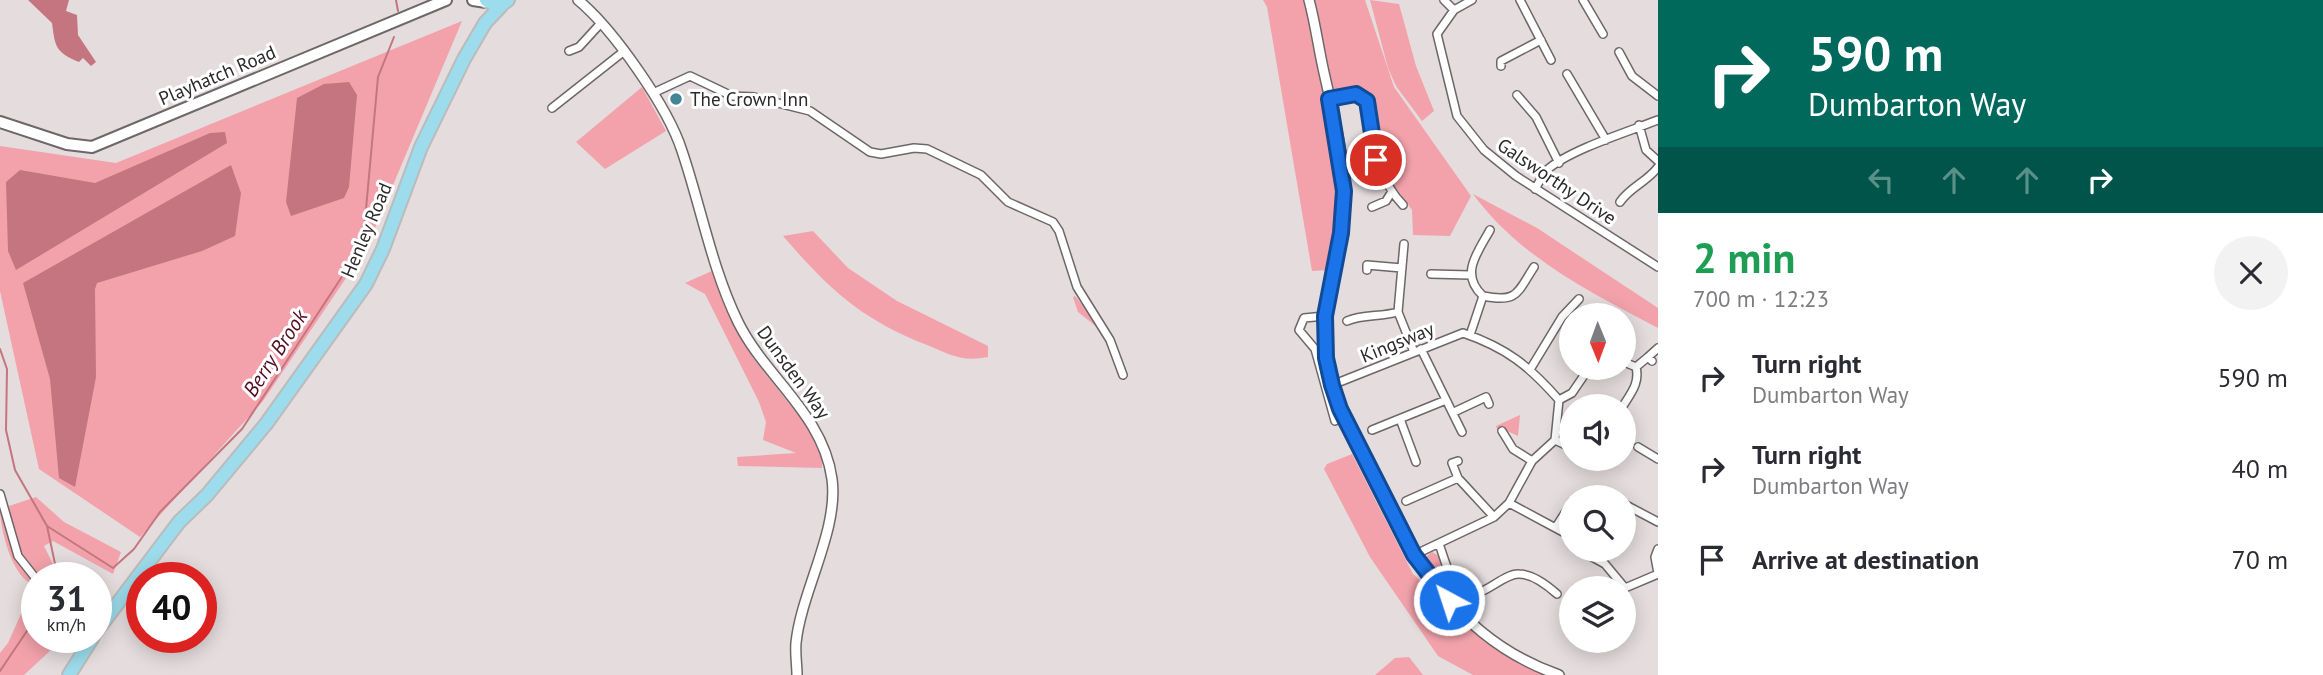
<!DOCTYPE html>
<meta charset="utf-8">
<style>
body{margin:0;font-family:"PT Sans",sans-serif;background:#f2f2f3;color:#2b2b33;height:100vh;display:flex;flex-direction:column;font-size:26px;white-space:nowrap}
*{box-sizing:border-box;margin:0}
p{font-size:23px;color:#7c7c81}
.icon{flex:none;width:38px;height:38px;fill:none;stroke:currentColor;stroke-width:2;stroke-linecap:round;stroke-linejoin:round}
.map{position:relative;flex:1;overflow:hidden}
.drawer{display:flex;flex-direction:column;background:#fff;width:665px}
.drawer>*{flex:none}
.banner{background:#00695c;color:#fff;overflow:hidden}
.needle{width:46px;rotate:179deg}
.tools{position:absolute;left:1559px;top:303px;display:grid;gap:14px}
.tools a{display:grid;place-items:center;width:77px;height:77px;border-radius:50%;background:#fff;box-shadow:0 4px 18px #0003;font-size:35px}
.speed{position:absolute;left:21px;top:562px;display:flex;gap:14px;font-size:35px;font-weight:700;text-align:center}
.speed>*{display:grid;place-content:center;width:91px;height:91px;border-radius:50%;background:#fff;box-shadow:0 4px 18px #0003;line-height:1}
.speed small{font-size:18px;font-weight:400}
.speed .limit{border:10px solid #d22;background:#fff;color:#111}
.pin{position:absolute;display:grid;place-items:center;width:60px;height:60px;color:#fff;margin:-30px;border:4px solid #fff;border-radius:50%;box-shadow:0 2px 7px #0007}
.me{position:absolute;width:77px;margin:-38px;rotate:320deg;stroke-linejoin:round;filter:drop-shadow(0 0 5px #0008)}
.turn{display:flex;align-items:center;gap:24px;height:147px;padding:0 35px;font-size:32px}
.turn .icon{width:91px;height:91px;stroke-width:2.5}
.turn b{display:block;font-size:49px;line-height:60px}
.lanes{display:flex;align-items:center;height:66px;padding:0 35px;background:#0003;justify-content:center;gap:35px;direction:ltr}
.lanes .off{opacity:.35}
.round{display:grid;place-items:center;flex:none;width:74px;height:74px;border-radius:37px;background:#f2f2f3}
.head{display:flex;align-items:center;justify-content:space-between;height:119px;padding:0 35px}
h1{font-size:42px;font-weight:800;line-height:52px;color:#1e9e55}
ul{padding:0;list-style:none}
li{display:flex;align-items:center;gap:21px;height:91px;padding:0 35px}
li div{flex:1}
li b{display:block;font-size:26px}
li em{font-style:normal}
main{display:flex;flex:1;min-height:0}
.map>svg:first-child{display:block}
.green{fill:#f3a2ab}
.water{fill:#c4757f}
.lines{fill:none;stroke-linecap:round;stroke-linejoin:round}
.stream{stroke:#c4757f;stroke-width:2}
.minor-casing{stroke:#6e6768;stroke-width:10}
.tertiary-casing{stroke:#6e6768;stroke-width:12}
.secondary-casing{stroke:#6e6768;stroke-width:14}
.primary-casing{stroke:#bbb;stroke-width:16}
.minor{stroke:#fff;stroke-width:7}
.tertiary{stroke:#fff;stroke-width:9}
.secondary{stroke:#fff;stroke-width:10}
.primary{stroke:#9ddcec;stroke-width:12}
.route-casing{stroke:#114b97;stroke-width:18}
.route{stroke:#1a73e8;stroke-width:12}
.poi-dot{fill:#428596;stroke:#fff;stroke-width:2.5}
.labels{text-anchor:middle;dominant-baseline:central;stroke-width:6;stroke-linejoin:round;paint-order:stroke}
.street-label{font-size:19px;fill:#2c292a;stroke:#fff}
.poi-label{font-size:19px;fill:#2c292a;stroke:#fff;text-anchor:start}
.water-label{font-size:21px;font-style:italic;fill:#540b1e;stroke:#fff}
</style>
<main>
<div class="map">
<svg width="1658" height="675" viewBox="0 0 1658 675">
<rect width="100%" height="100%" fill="#e4dcdd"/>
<path class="green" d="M1263,0H1304L1307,9C1325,97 1350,181 1329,270L1312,271L1267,7Z
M1315,0H1365L1394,87L1471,196L1450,236L1413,235L1412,210L1380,166L1370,100L1357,92L1335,93L1331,87Z
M1370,0L1399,4L1416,66L1434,111L1422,121L1396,86L1388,68Z
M462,21L367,247L263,401L140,537L39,469L0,291V146L116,163Z
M642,87L666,131L605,169L576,142Z
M1473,194L1537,228L1658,308V328C1590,292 1519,257 1473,194Z
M813,231L848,268L897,301L988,346V357C960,362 952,355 927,345C860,319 828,288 783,236Z
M714,270L736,327L753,358L821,444L822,468L738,466L737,457L796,453L763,440L766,422L759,402L705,294L685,283Z
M1075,296L1097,323L1098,328L1078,312L1073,297Z
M1520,415L1518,436L1505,430L1498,433L1496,426Z
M1352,454L1413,574L1476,631L1524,664L1548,675H1473L1438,656L1370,557L1324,469L1327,464Z
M36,497L64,522L121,552L113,574L53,541L44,546L57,572L56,577L37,578V637H65L24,675H0V653L8,643L34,585C12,578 0,529 0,509Z
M1432,552L1439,556L1458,606L1430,574L1424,558Z
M1409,657L1423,675H1375L1395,658Z"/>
<path class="water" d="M28,0H69L66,11L77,15L78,35L96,62L91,66L83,58L79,62C55,52 55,46 52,23Z
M349,82L357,95L349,187L344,198L291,216L286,202L297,98L324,84Z
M225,132L227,143L16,270L8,251L6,182L20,170L95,183L210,133Z
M231,165L241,193L235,236L202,251L97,283L95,289L96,377L75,487L59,478L50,379L23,283Z"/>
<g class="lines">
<path class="stream" d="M396,0L398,11
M0,349L7,369L6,430L15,470L47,526L58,578
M47,526L113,568L134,549L160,512L242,429L349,266L365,220L378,77L394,37
M0,671L37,616"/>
<g class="minor-casing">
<path id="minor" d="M1444,0L1454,10
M1472,0L1454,10L1437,34L1457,116L1484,150L1516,176L1658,267
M1520,0L1551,60
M1583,0L1603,34
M569,51L579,47L601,23
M1619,52L1632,76L1658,96
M1501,66V61L1541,40
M1567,74L1606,140
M653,93L690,76L732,96L754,97L810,111L870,152L881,154L914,148L927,149L981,175L1008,202L1053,222L1059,231L1077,287L1110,340L1123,375
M1517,95L1536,117L1559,163
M1329,99L1356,94L1367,101C1376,141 1373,173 1403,205
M552,108L623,52
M1639,125L1646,150L1658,161
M1535,189C1539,183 1542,175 1547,170C1569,150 1630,131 1658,120
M1620,202C1630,187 1647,182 1658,167
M1372,207L1386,201L1391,193
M1404,244L1398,312L1414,352
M1367,270V265L1402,268
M1431,274L1470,275
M1483,296C1518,303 1517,293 1534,267
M1325,316L1304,318L1299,330L1315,349L1335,421
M1347,321C1362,314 1381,317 1398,312
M1470,335L1483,296C1459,274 1478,252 1490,230
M1421,349L1462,432
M1648,357L1658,348
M1636,367L1648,357L1652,361
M1531,368L1562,317L1579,299
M1332,385L1463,333C1507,348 1529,366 1559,400L1555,440L1532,461L1509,503L1494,517L1414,555
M1559,400L1572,393L1589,368
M1623,406C1631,393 1640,383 1636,367L1624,362
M1454,412L1486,397L1489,404
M1400,419L1416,462
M1372,430L1446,400
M1502,431L1513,449L1532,461
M1555,440L1572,448
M1638,447L1658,459
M1458,478L1452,463L1458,461
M0,494L18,556L37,580
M1615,497L1616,496
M1406,501L1458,478L1494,517
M1509,503L1563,532
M1624,504L1658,522
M1556,527L1572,502
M1439,544C1444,557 1449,579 1459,590C1475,607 1501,573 1519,574C1532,574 1548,586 1557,594
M1658,549L1655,557L1658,573
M1585,553L1605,564L1625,588L1658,574"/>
</g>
<g class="tertiary-casing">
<path id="tertiary" d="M578,0C613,29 668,107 682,151C701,207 712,269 738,322C765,377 823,414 832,479C839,530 801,592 796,643C795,653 797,665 797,675
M1309,0C1315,22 1318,45 1323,68C1333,114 1348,167 1344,215C1339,263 1321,307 1326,357C1330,397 1352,435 1370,470C1416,560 1456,639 1559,675"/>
</g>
<g class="secondary-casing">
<path id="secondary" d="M473,0L486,2
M0,122L67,144L92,147L446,0"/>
</g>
<g class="primary-casing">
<path id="primary" d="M486,0L498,7L508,0
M96,632L179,522L207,495L266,424L366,284L383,249L421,147L464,59L485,23L501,6
M69,675L93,637"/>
</g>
<use href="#minor" class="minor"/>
<use href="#tertiary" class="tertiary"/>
<use href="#secondary" class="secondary"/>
<use href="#primary" class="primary"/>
</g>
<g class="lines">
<g class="route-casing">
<path id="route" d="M1376,160L1367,101L1356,94L1329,99L1344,191L1341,233L1325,316L1326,358L1332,385L1340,409L1414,555L1449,600"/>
</g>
<use href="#route" class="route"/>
</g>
<circle class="poi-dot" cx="676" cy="99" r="7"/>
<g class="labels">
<g class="street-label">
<text transform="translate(217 75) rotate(-23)">Playhatch Road</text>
<text transform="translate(1557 181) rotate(34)">Galsworthy Drive</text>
<text transform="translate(366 230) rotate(-67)">Henley Road</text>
<text transform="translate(1397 342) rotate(-22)">Kingsway</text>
<text transform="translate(794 372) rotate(54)">Dunsden Way</text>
</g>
<g class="poi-label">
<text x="690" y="99">The Crown Inn</text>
</g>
<g class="water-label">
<text transform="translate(275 353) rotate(-57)">Berry Brook</text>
</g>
</g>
</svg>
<div class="tools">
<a><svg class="needle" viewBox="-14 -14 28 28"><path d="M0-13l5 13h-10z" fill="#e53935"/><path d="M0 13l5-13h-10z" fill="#7c7c81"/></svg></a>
<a><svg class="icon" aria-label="sound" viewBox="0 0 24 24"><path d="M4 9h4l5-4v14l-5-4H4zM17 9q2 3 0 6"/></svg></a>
<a><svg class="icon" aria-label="search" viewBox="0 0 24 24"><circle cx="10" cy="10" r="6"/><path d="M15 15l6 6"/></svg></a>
<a><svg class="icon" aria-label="layers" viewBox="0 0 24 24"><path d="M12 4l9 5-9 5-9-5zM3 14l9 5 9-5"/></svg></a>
</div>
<div class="speed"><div>31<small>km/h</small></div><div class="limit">40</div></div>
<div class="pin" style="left:1376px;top:160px;background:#d93025"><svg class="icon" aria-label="arrive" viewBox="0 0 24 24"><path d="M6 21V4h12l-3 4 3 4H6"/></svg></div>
<svg class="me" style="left:1449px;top:600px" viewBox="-20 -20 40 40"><circle r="17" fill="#1a73e8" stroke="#fff" stroke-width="3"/><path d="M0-11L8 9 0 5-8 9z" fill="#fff"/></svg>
</div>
<section class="drawer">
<div class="banner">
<div class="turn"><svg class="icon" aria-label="right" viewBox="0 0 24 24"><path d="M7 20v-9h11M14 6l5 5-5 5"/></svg><div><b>590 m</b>Dumbarton Way</div></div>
<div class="lanes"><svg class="icon off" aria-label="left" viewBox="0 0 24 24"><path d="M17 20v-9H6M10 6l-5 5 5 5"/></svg><svg class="icon off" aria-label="ahead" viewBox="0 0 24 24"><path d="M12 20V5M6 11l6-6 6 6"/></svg><svg class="icon off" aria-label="ahead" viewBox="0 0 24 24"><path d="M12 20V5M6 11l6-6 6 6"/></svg><svg class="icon" aria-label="right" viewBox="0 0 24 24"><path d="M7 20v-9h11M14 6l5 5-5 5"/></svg></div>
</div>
<div class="head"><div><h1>2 min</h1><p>700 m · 12:23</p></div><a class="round"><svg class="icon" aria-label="close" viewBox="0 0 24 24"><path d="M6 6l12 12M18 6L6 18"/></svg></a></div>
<ul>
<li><svg class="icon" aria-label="right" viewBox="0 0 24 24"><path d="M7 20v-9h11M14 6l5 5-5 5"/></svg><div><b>Turn right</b><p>Dumbarton Way</p></div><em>590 m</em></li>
<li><svg class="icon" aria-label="right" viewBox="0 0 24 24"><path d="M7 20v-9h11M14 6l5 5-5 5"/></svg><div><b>Turn right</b><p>Dumbarton Way</p></div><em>40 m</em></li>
<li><svg class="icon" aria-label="arrive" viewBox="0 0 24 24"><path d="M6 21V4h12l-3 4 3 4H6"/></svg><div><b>Arrive at destination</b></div><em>70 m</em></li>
</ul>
</section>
</main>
